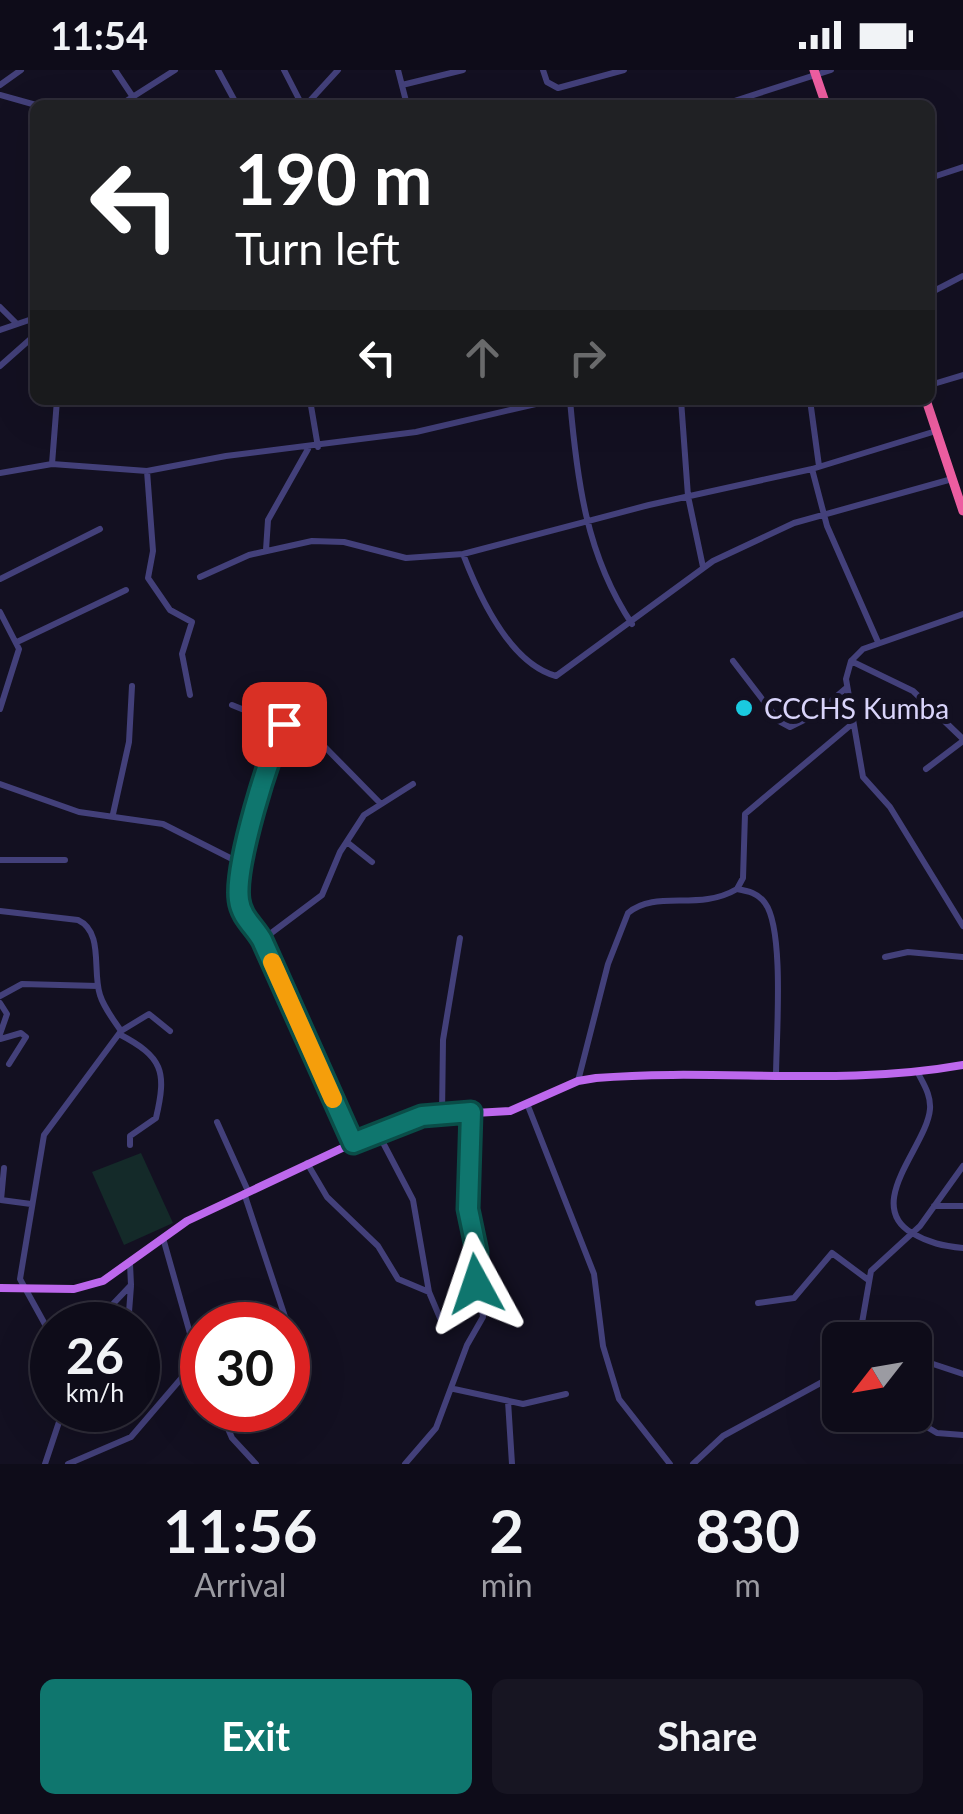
<!DOCTYPE html>
<style>
body{margin:0;font-family:Lato,sans-serif;background:#171522;color:#f1f3f6;height:100vh;display:flex;flex-direction:column;font-size:38px;white-space:nowrap}
*{box-sizing:border-box;margin:0}
p{font-size:32px;color:#9b9ba2}
.icon{flex:none;width:55px;height:55px;fill:none;stroke:currentColor;stroke-width:2;stroke-linecap:round;stroke-linejoin:round}
.map{position:relative;height:1394px;overflow:hidden}
.sheet{display:flex;flex-direction:column;background:#0e0c19;flex:1}
.sheet>*{flex:none}
.guide{position:absolute;left:30px;top:30px;width:905px;height:305px;border-radius:15px;box-shadow:0 10px 40px #0002,0 0 0 2px #2e2c38;background:#202124;color:#fff;overflow:hidden}
.needle{width:65px;rotate:239deg}
.tools{position:absolute;left:822px;top:1252px;display:grid;gap:20px}
.tools a{display:grid;place-items:center;width:110px;height:110px;border-radius:15px;background:#0e0c19;box-shadow:0 10px 40px #0002,0 0 0 2px #2e2c38;font-size:50px}
.speed{position:absolute;left:30px;top:1232px;display:flex;gap:20px;font-size:50px;font-weight:700;text-align:center}
.speed>*{display:grid;place-content:center;width:130px;height:130px;border-radius:50%;background:#0e0c19;box-shadow:0 10px 40px #0002,0 0 0 2px #2e2c38;line-height:1}
.speed small{font-size:25px;font-weight:400}
.speed .limit{border:15px solid #d22;background:#fff;color:#111}
.pin{position:absolute;display:grid;place-items:center;width:85px;height:85px;color:#fff;margin:-42px;border-radius:20px;box-shadow:0 5px 15px #0006}
.me{position:absolute;width:110px;margin:-55px;rotate:355deg;stroke-linejoin:round;filter:drop-shadow(0 0 8px #0008)}
.turn{display:flex;align-items:center;gap:35px;height:210px;padding:0 40px;font-size:45px}
.turn .icon{width:130px;height:130px;stroke-width:2.5}
.turn b{display:block;font-size:70px;line-height:85px}
.lanes{display:flex;align-items:center;height:95px;padding:0 40px;background:#0003;justify-content:center;gap:50px;direction:ltr}
.lanes .off{opacity:.35}
.eta{display:flex;justify-content:space-evenly;align-items:center;height:170px;text-align:center}
.eta b{font-size:60px;font-weight:700;line-height:70px}
.primary-button{display:flex;gap:20px;margin-top:auto;padding:20px 40px}
.primary-button a{flex:1;height:115px;border-radius:15px;background:#0f766e;color:#fff;font-size:40px;font-weight:700;line-height:115px;text-align:center}
.primary-button a+a{background:#171522;color:#f1f3f6}
.status{display:flex;justify-content:space-between;align-items:center;height:70px;padding:0 50px;background:#0e0c19;direction:ltr}
.status svg{height:28px;fill:currentColor}
.map>svg:first-child{display:block}
.green{fill:#142a29}
.lines{fill:none;stroke-linecap:round;stroke-linejoin:round}
.minor{stroke:#43407a;stroke-width:6}
.major{stroke:#bd68ed;stroke-width:8}
.highway{stroke:#ec5da0;stroke-width:9}
.route-casing{stroke:#0a4d48;stroke-width:25}
.route{stroke:#0f766e;stroke-width:18}
.slow{stroke:#f59e0b;stroke-width:18}
.poi-dot{fill:#1acae0;stroke:#131021;stroke-width:4}
.labels{text-anchor:middle;dominant-baseline:central;stroke-width:10;stroke-linejoin:round;paint-order:stroke}
.poi-label{font-size:28px;fill:#d9d4fa;stroke:#131021;text-anchor:start}
</style>
<div class="status"><b>11:54</b><svg viewBox="0 0 49 12"><path d="M0 12V9h3v3zM5 12V6h3v6zM10 12V3h3v9zM15 12V0h3v12zM26 1h20v11H26zM47 4h2v5h-2z"/></svg></div>
<div class="map">
<svg width="963" height="1394" viewBox="0 0 963 1394">
<rect width="100%" height="100%" fill="#131021"/>
<path class="green" d="M141,1083L173,1153L124,1175L92,1102Z"/>
<g class="lines">
<path class="minor" d="M115,0L133,27
M218,0L237,35
M284,0L302,35
M398,0L407,35
M543,0L547,12L558,18L624,0
M0,15L21,0
M402,15L463,0
M0,25L36,35
M120,35L175,0
M306,35L338,0
M722,35L831,0
M930,108L963,97
M930,223L963,206
M0,237L15,252
M0,260L35,248
M0,296L35,265
M930,315L963,305
M310,330L318,377
M570,330C577,410 586,485 632,554
M681,330L688,426L703,497
M810,330L819,396
M52,394L57,330
M812,399L827,456L878,572
M147,401L153,481L148,508L170,540L192,552L182,584L190,625
M0,403L52,394L147,401L226,386L416,362L553,330
M266,480L268,450L308,379
M463,484C479,526 509,593 556,606L713,491L794,453L952,409
M200,507L249,485L312,471L344,472L406,488L463,484L649,435L812,399L936,361
M0,509L100,459
M0,542L19,579L0,639
M963,544L863,579L851,591L846,609L863,707L890,737L963,856
M17,572L126,520
M733,591L779,651L790,657L816,644L845,619
M851,591L913,621L963,669
M232,635L286,657
M926,699L963,671
M0,714L79,742L163,754L244,795
M113,744L129,672L132,616
M347,772L372,792
M0,790H65
M737,819C748,821 758,823 765,833C785,860 776,970 776,1007
M0,841L78,850C104,862 92,901 100,925C104,938 113,949 121,961L44,1065L20,1209L52,1267
M262,870L241,841L239,823L279,661L286,657L318,670L380,733
M885,887L908,882L963,887
M0,926L22,914L98,916
M0,933L7,944L0,964
M121,961L149,944L170,961
M119,964C163,987 167,1001 156,1048L130,1066V1075
M0,969L21,963L26,967L9,994
M918,1003C924,1015 931,1025 930,1039C927,1076 863,1134 912,1163C929,1173 943,1176 963,1178
M578,1011L608,894L628,843C657,819 698,842 737,819L743,808L745,744L852,654
M528,1036L594,1204L603,1276L619,1329L670,1394
M442,1044L443,970L460,868
M217,1052L248,1121
M378,1063L413,1130L429,1222L443,1255
M353,1073L262,870L322,825L340,782L364,745L413,714
M307,1093L327,1127L378,1176L398,1209L429,1222
M4,1098L1,1130L31,1134
M244,1123L297,1283
M934,1136H963
M163,1168L191,1267L192,1304L202,1319
M758,1233L794,1228L832,1183L867,1209
M93,1255L131,1215L130,1194
M128,1255L131,1216
M864,1258L878,1270
M859,1270L871,1201L920,1156L963,1096
M915,1288L963,1304
M454,1319L523,1334L566,1324
M508,1331L512,1394
M220,1340L232,1368L256,1394
M907,1345L937,1363L963,1365
M45,1394L63,1340
M68,1394L131,1367L191,1297
M405,1394L436,1358L467,1275L483,1247L468,1139L471,1043
M693,1394L723,1366L826,1310L840,1297"/>
<path class="major" d="M0,1218L74,1219L103,1211L187,1151L353,1073L422,1046L510,1041L578,1011L596,1008C719,998 841,1017 963,995"/>
<path class="highway" d="M814,0L826,35
M926,330L963,441"/>
</g>
<g class="lines">
<g class="route-casing">
<path id="route" d="M284,654C270,681 234,796 239,830C241,847 254,856 262,870L353,1073L422,1046L471,1042L468,1139L477,1182L476,1214"/>
</g>
<use href="#route" class="route"/>
<path class="slow" d="M272,892L333,1029"/>
</g>
<circle class="poi-dot" cx="744" cy="638" r="10"/>
<g class="labels">
<g class="poi-label">
<text x="764" y="638">CCCHS Kumba</text>
</g>
</g>
</svg>
<div class="tools">
<a><svg class="needle" viewBox="-14 -14 28 28"><path d="M0-13l5 13h-10z" fill="#e53935"/><path d="M0 13l5-13h-10z" fill="#9b9ba2"/></svg></a>
</div>
<div class="speed"><div>26<small>km/h</small></div><div class="limit">30</div></div>
<div class="pin" style="left:284px;top:654px;background:#d93025"><svg class="icon" aria-label="arrive" viewBox="0 0 24 24"><path d="M6 21V4h12l-3 4 3 4H6"/></svg></div>
<svg class="me" style="left:476px;top:1214px" viewBox="-20 -20 40 40"><path d="M0-17L14 15 0 8-14 15z" fill="#0f766e" stroke="#fff" stroke-width="4"/></svg>
<div class="guide">
<div class="turn"><svg class="icon" aria-label="left" viewBox="0 0 24 24"><path d="M17 20v-9H6M10 6l-5 5 5 5"/></svg><div><b>190 m</b>Turn left</div></div>
<div class="lanes"><svg class="icon" aria-label="left" viewBox="0 0 24 24"><path d="M17 20v-9H6M10 6l-5 5 5 5"/></svg><svg class="icon off" aria-label="ahead" viewBox="0 0 24 24"><path d="M12 20V5M6 11l6-6 6 6"/></svg><svg class="icon off" aria-label="right" viewBox="0 0 24 24"><path d="M7 20v-9h11M14 6l5 5-5 5"/></svg></div>
</div>
</div>
<section class="sheet">
<div class="eta">
<div><b>11:56</b><p>Arrival</p></div>
<div><b>2</b><p>min</p></div>
<div><b>830</b><p>m</p></div>
</div>
<div class="primary-button"><a>Exit</a><a>Share</a></div>
</section>
